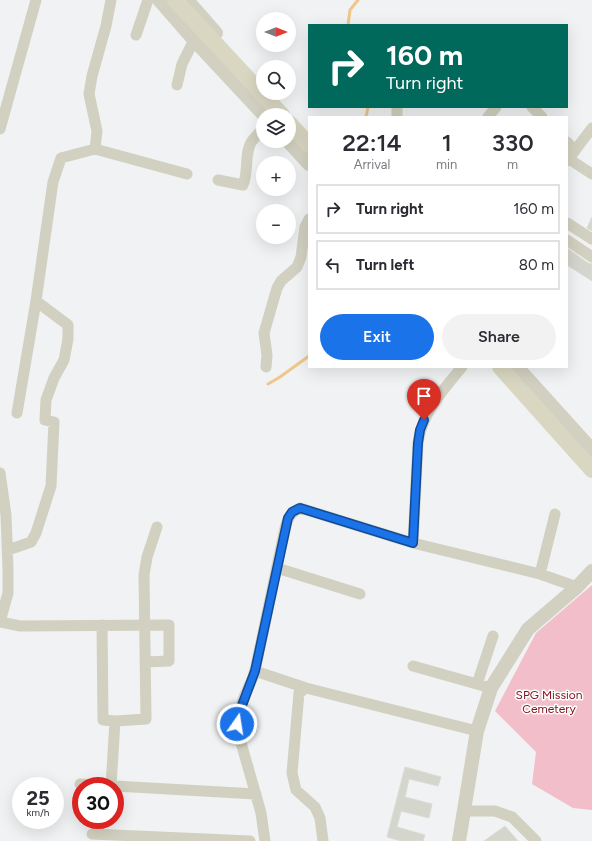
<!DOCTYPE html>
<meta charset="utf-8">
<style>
body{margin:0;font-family:Figtree,sans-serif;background:#f2f2f3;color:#2b2b33;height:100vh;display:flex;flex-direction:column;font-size:15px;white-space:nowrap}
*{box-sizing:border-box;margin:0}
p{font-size:13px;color:#7c7c81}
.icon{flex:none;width:22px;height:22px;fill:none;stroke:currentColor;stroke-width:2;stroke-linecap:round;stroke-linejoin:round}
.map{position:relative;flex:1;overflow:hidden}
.details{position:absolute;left:308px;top:116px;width:260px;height:252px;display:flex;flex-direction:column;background:#fff;border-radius:0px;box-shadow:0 4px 16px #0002}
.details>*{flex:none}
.guide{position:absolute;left:308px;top:24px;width:260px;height:84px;border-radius:0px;box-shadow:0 4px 16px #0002;background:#00695c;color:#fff;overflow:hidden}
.needle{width:26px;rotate:90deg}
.buttons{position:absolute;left:256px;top:12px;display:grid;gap:8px}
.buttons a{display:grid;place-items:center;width:40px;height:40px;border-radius:50%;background:#fff;box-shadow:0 4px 16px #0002;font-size:20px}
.speed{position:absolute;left:12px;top:777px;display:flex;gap:8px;font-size:20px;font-weight:700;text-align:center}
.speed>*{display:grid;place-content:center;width:52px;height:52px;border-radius:50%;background:#fff;box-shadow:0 4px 16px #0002;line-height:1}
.speed small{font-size:10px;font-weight:400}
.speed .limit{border:6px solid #d22;background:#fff;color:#111}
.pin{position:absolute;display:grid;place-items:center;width:34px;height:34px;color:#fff;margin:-41px -17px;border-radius:50% 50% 50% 0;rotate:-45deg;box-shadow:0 0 4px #0007}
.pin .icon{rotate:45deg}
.me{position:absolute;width:44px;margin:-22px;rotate:13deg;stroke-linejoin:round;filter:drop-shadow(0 0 3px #0008)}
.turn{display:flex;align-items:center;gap:14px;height:84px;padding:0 12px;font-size:18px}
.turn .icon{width:52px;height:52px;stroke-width:2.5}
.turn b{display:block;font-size:28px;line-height:34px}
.eta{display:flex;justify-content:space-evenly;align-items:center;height:68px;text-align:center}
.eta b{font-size:24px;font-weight:600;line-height:28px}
.primary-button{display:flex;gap:8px;margin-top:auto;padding:8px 12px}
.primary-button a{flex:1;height:46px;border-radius:24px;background:#1a73e8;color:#fff;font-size:16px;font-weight:600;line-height:46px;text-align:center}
.primary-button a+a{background:#f2f2f3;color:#2b2b33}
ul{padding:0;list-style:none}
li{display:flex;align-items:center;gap:12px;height:50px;margin:0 8px 6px;padding:0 4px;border:2px solid #e1e1e2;border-radius:0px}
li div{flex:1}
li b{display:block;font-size:15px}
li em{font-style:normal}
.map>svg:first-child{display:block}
.green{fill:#f1bec9}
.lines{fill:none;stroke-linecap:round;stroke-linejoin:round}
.stream{stroke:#efc78a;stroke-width:3}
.building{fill:#d4d5cc;stroke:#dbdcd4}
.minor{stroke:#d2d0c0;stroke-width:11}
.tertiary{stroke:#d2d0c0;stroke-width:14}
.secondary{stroke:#d9d7c2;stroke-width:16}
.route-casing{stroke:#114b97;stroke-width:10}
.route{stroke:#1a73e8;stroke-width:7}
.labels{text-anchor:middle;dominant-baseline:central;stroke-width:3;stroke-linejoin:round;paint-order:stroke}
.park-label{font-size:12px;fill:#831520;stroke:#fff}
</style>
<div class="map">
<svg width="592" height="841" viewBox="0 0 592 841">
<rect width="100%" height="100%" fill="#f0f2f3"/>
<path class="green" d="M592,585V810L573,808L532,784L536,752L495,711L536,633Z"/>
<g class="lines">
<path class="stream" d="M348,25L350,10L358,0
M366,117L368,107
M268,384L280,377L309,356"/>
</g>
<path class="building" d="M592,217V231L587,228Z
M567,248L588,263L592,264V281L567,265Z
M405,767L441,777L438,786L409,779L405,797L432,804L429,818L401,811L397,827L425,835L423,841H401L387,837Z
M505,826L518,841H484Z"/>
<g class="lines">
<path class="minor" d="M136,35L148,0
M177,85L182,64L194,40
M397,107V117
M532,107L542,117
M488,117L496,107
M0,129L36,0
M567,142L575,151
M95,149L97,131L89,94L92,76L106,26L111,0
M569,159L592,174
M567,161L592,128
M218,180L243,185C249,172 244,152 252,141C255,137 259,133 263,129
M567,223L592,239
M567,240L592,257
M266,367L267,355L264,333L277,288L281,281L297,267L301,257L305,227L309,219
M17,413L36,301L53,182L61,158L95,149L187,174
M0,473L6,515L8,569V593L0,622
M413,543L418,443C422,413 443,390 462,367
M8,550L31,542L36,533L51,486L54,422L45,420L46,400L54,378L64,360L68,339V325L36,301
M277,568L360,594
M540,574L555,514
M0,622L20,626L169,625V661L145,662
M102,625L103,720L115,721
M413,666L491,688
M255,671L306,688
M477,684L493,636
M80,784L113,786
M111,786L115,721L146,719L144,575L147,557L157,527
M115,786L256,794
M464,811H495L512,817L536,841
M92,834L250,841
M265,841L261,813L238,732L237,724L238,716L244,697L253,677L256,666L285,528C288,518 290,513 300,508L413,543L540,574L577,587
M323,841L320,818L315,807L296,790L292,773L299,693L306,688L477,731"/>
<path class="tertiary" d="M159,0L194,40L264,115
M187,0L216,33
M288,141L309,164
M517,367L592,450
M459,841L477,731L491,688L528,629L577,587L592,571"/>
<path class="secondary" d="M175,0L282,115
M289,123L309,145
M500,367L592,470"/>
</g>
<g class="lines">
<g class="route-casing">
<path id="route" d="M237,724L238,716L255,671L288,518L292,512L300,508L413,543L418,443L420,430L424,420"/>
</g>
<use href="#route" class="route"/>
</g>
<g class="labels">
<g class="park-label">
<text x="549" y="695">SPG Mission<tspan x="549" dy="14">Cemetery</tspan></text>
</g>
</g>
</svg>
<div class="buttons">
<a><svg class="needle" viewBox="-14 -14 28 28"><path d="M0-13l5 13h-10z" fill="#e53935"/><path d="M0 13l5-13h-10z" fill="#7c7c81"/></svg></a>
<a><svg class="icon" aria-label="search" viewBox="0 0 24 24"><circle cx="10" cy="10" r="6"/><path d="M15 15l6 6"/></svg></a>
<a><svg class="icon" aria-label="layers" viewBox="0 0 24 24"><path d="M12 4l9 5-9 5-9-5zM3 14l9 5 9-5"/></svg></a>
<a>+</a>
<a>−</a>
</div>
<div class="speed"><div>25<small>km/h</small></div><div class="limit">30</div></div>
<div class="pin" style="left:424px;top:420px;background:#d93025"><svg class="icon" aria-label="arrive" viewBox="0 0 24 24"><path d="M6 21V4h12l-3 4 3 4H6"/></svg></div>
<svg class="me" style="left:237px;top:724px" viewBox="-20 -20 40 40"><circle r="17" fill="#1a73e8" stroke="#fff" stroke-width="3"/><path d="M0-11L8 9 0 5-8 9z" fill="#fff"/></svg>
<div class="guide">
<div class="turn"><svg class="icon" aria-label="right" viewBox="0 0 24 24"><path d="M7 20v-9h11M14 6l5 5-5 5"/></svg><div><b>160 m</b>Turn right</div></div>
</div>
<section class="details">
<div class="eta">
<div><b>22:14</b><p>Arrival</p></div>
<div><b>1</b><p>min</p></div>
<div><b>330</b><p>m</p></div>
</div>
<ul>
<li><svg class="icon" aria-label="right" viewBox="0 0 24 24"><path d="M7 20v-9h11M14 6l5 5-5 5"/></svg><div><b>Turn right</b></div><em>160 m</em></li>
<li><svg class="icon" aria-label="left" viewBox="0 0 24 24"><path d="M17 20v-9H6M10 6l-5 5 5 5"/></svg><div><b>Turn left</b></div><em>80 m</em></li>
</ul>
<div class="primary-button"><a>Exit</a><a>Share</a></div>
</section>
</div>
